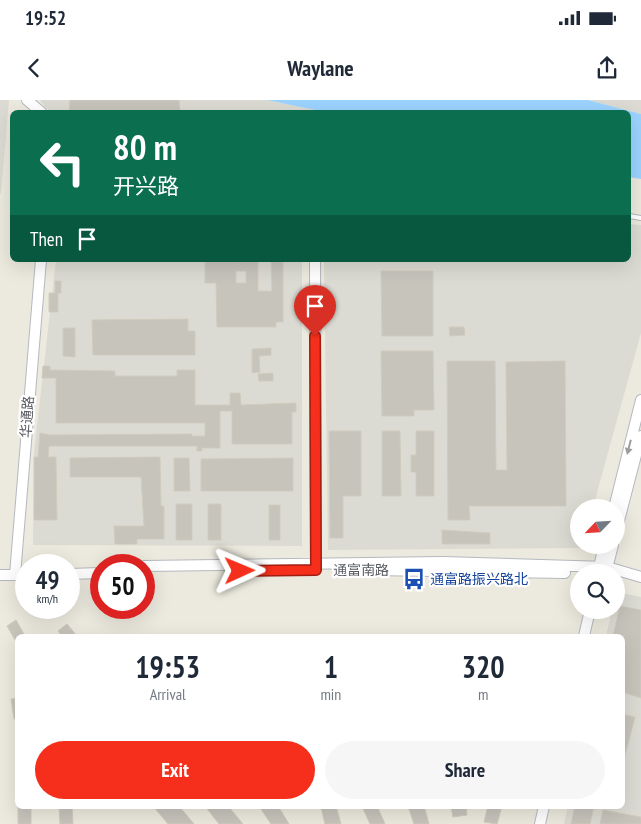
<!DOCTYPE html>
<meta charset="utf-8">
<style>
body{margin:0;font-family:"PT Sans Narrow","Noto Sans SC",sans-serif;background:#f6f6f7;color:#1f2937;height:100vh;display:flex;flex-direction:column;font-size:19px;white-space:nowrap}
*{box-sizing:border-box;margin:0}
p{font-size:16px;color:#747a83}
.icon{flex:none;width:28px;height:28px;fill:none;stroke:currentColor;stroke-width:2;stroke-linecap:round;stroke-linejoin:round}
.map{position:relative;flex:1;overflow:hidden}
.drawer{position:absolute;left:15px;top:534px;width:610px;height:175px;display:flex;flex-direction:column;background:#fff;border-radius:8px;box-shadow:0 5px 20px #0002}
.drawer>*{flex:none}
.guide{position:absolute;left:10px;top:10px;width:621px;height:152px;border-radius:8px;box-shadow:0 5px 20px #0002;background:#0b6e4f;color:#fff;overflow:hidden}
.needle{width:32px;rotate:245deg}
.buttons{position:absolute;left:570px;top:399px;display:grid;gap:10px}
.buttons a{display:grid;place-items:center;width:55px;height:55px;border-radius:50%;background:#fff;box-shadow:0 5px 20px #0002;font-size:25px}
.speed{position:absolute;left:15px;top:454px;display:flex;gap:10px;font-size:25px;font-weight:700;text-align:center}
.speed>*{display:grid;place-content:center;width:65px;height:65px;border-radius:50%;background:#fff;box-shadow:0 5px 20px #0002;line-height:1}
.speed small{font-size:12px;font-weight:400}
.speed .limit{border:8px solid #d22;background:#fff;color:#111}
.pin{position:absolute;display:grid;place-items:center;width:42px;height:42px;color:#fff;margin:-51px -21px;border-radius:50% 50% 50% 0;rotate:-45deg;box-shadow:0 0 5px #0007}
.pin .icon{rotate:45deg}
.me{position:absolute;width:55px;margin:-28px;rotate:89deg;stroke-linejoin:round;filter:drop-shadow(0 0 4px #0008)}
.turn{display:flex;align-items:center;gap:18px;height:105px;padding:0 20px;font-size:22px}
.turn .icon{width:65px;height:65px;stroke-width:2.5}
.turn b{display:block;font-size:35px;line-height:42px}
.then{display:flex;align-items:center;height:48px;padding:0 20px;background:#0003;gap:10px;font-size:19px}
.eta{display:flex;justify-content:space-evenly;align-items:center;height:85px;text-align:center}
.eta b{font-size:30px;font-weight:700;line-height:35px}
.primary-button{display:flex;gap:10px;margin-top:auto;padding:10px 20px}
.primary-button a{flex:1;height:58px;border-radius:30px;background:#f52f1b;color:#fff;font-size:20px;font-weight:700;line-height:58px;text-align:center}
.primary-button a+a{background:#f6f6f7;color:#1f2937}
.status{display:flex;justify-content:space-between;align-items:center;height:35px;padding:0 25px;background:#fff;direction:ltr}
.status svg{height:14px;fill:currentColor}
header{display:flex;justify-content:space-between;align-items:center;height:65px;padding:0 20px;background:#fff;font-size:22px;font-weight:700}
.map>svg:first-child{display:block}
.industrial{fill:#dcdbd3}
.water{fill:#9cd3ff}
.building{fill:#c7c4bc;stroke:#d1cbbd;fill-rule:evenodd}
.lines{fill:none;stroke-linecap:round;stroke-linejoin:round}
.lane-casing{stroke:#b5b7bd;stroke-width:6}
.secondary-casing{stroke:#b5b9bf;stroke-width:12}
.lane{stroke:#fff;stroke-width:4}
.secondary{stroke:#fff;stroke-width:10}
.oneway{fill:#9b9da0}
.route-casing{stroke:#9f1f12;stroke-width:12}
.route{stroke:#f52f1b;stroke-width:9}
.labels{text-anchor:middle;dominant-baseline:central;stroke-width:4.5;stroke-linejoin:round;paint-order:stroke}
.street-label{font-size:14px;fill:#585c61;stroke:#fff}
.transit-label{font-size:14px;fill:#164399;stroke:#fff;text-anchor:start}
</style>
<div class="status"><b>19:52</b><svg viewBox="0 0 49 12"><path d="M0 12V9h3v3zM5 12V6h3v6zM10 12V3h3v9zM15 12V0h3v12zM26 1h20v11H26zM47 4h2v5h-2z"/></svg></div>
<header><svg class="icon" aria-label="back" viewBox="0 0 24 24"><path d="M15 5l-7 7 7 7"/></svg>Waylane<svg class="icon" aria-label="share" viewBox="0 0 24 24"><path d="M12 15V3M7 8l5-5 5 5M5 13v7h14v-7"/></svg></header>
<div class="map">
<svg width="641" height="724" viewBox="0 0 641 724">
<rect width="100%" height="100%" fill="#ece9de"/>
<path class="industrial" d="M0,0H9L1,94H0Z
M40,0H267L325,12H49Z
M588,0H641V14Z
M629,124L641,125V233L593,407L579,408V445H582V448L328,450L324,160H629Z
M56,160H302V446L33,445L34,352Z
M616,492L641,497V724H564L568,706H622V536H606L612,510H616Z"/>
<path class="water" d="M267,0H588L641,14V79L629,77V12H325Z"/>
<path class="building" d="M70,0H179L180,12H69Z
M205,160H258V191H272L271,160H283V222H276V227H217L216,183H205ZM236,171H246V183H236Z
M381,171H433V236H382Z
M55,181H61V193H58V212H49V193H55Z
M188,219V231H195V255H93L92,220Z
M449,227H464L465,235L450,236Z
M63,228H75V257L63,256Z
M271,248V255L259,256L260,272L252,273V249Z
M381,251H433L434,310H414V316H382Z
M447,261H495L496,370H507L506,262L565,261L566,406H469L470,420H448Z
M43,266H50V270L115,271V276H177V270H195V305H230V293H240L241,305L296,303V312H292V344H232V311H220V348H202V351H197V346H49L48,357H56L57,420H34V357H38L40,333L50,335L192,334V336H205V323H56V278H42Z
M273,273V281H259L258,274Z
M329,331H361V396H343V438H330Z
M382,331H400L401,396H382Z
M416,331H434V396H416V372H411V355H416Z
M160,357L161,406H164V439H137V444H115L114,426H144L141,377H70V358Z
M174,358H189L190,391H174Z
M293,358V391H201V359Z
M176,404H192V440H176Z
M208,404H221V440H208Z
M269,405H280V440H269Z
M442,430L490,433V444H442Z
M620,506L641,510V598L622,592V536H613Z
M16,520L25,536H18V545L7,526Z
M67,524L77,536H62L58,531Z
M18,598V619H14L11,599Z
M622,614L635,617L624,659H622Z
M18,706H31V724H18Z
M59,706H72L73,724H60Z
M153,706H179L194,724H168Z
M205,706H228L243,724H219Z
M259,706H278L289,724H271Z
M324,706H336L341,724H325L321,707Z
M362,706H377L385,724H370Z
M408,706H424L429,724H414Z
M451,706H466L467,715L453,717Z
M488,706H502L497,724L484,722Z
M575,706H594L590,724H571Z
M603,710L641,717V724H600Z"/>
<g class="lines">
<g class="lane-casing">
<path id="lane" d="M629,116L641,118"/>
</g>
<g class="secondary-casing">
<path id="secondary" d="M27,0L41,12
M315,160L316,469
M614,408L641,300
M616,432L641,336
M144,466L443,462L607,467L641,477
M372,470L565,473
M598,472L604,445
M606,472L613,445
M69,474L101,473
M0,475H26
M15,475L41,160
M584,536L590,510
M540,724L544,706"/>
</g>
<use href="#lane" class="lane"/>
<use href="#secondary" class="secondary"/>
</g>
<defs><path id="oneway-solid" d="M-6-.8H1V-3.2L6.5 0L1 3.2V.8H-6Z" transform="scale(1.25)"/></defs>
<use class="oneway" href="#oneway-solid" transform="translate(629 347) rotate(104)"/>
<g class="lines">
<g class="route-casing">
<path id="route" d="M240,471L316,470L315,236"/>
</g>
<use href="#route" class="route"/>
</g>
<defs>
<g id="bus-bare" transform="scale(1.725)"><path d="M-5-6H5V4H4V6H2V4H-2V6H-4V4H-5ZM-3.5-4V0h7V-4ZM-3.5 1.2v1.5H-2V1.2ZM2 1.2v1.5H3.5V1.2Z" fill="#1a4fb4" stroke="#fff" stroke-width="2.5" paint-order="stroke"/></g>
</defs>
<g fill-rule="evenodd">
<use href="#bus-bare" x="414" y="479"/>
</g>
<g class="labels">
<g class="street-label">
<text transform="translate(27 317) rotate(-86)">华通路</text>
<text x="361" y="470">通富南路</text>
</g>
<g class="transit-label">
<text x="430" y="479">通富路振兴路北</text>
</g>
</g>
</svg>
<div class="buttons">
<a><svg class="needle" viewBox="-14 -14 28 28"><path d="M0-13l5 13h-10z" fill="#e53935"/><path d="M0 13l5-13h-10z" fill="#747a83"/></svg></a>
<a><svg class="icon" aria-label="search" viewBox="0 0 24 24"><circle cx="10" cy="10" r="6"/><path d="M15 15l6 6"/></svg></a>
</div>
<div class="speed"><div>49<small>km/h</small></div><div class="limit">50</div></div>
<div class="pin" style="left:315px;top:236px;background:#d93025"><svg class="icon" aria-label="arrive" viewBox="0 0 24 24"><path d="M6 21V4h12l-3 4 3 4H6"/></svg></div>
<svg class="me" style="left:240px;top:471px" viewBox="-20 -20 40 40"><path d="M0-17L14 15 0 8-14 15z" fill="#f52f1b" stroke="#fff" stroke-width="4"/></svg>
<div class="guide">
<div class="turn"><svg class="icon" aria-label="left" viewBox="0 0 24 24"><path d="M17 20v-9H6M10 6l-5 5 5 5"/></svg><div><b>80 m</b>开兴路</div></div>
<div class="then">Then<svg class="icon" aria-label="arrive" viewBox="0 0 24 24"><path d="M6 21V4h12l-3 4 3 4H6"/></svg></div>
</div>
<section class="drawer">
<div class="eta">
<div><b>19:53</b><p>Arrival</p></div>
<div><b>1</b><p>min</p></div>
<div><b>320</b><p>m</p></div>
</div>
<div class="primary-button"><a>Exit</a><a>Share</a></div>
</section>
</div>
